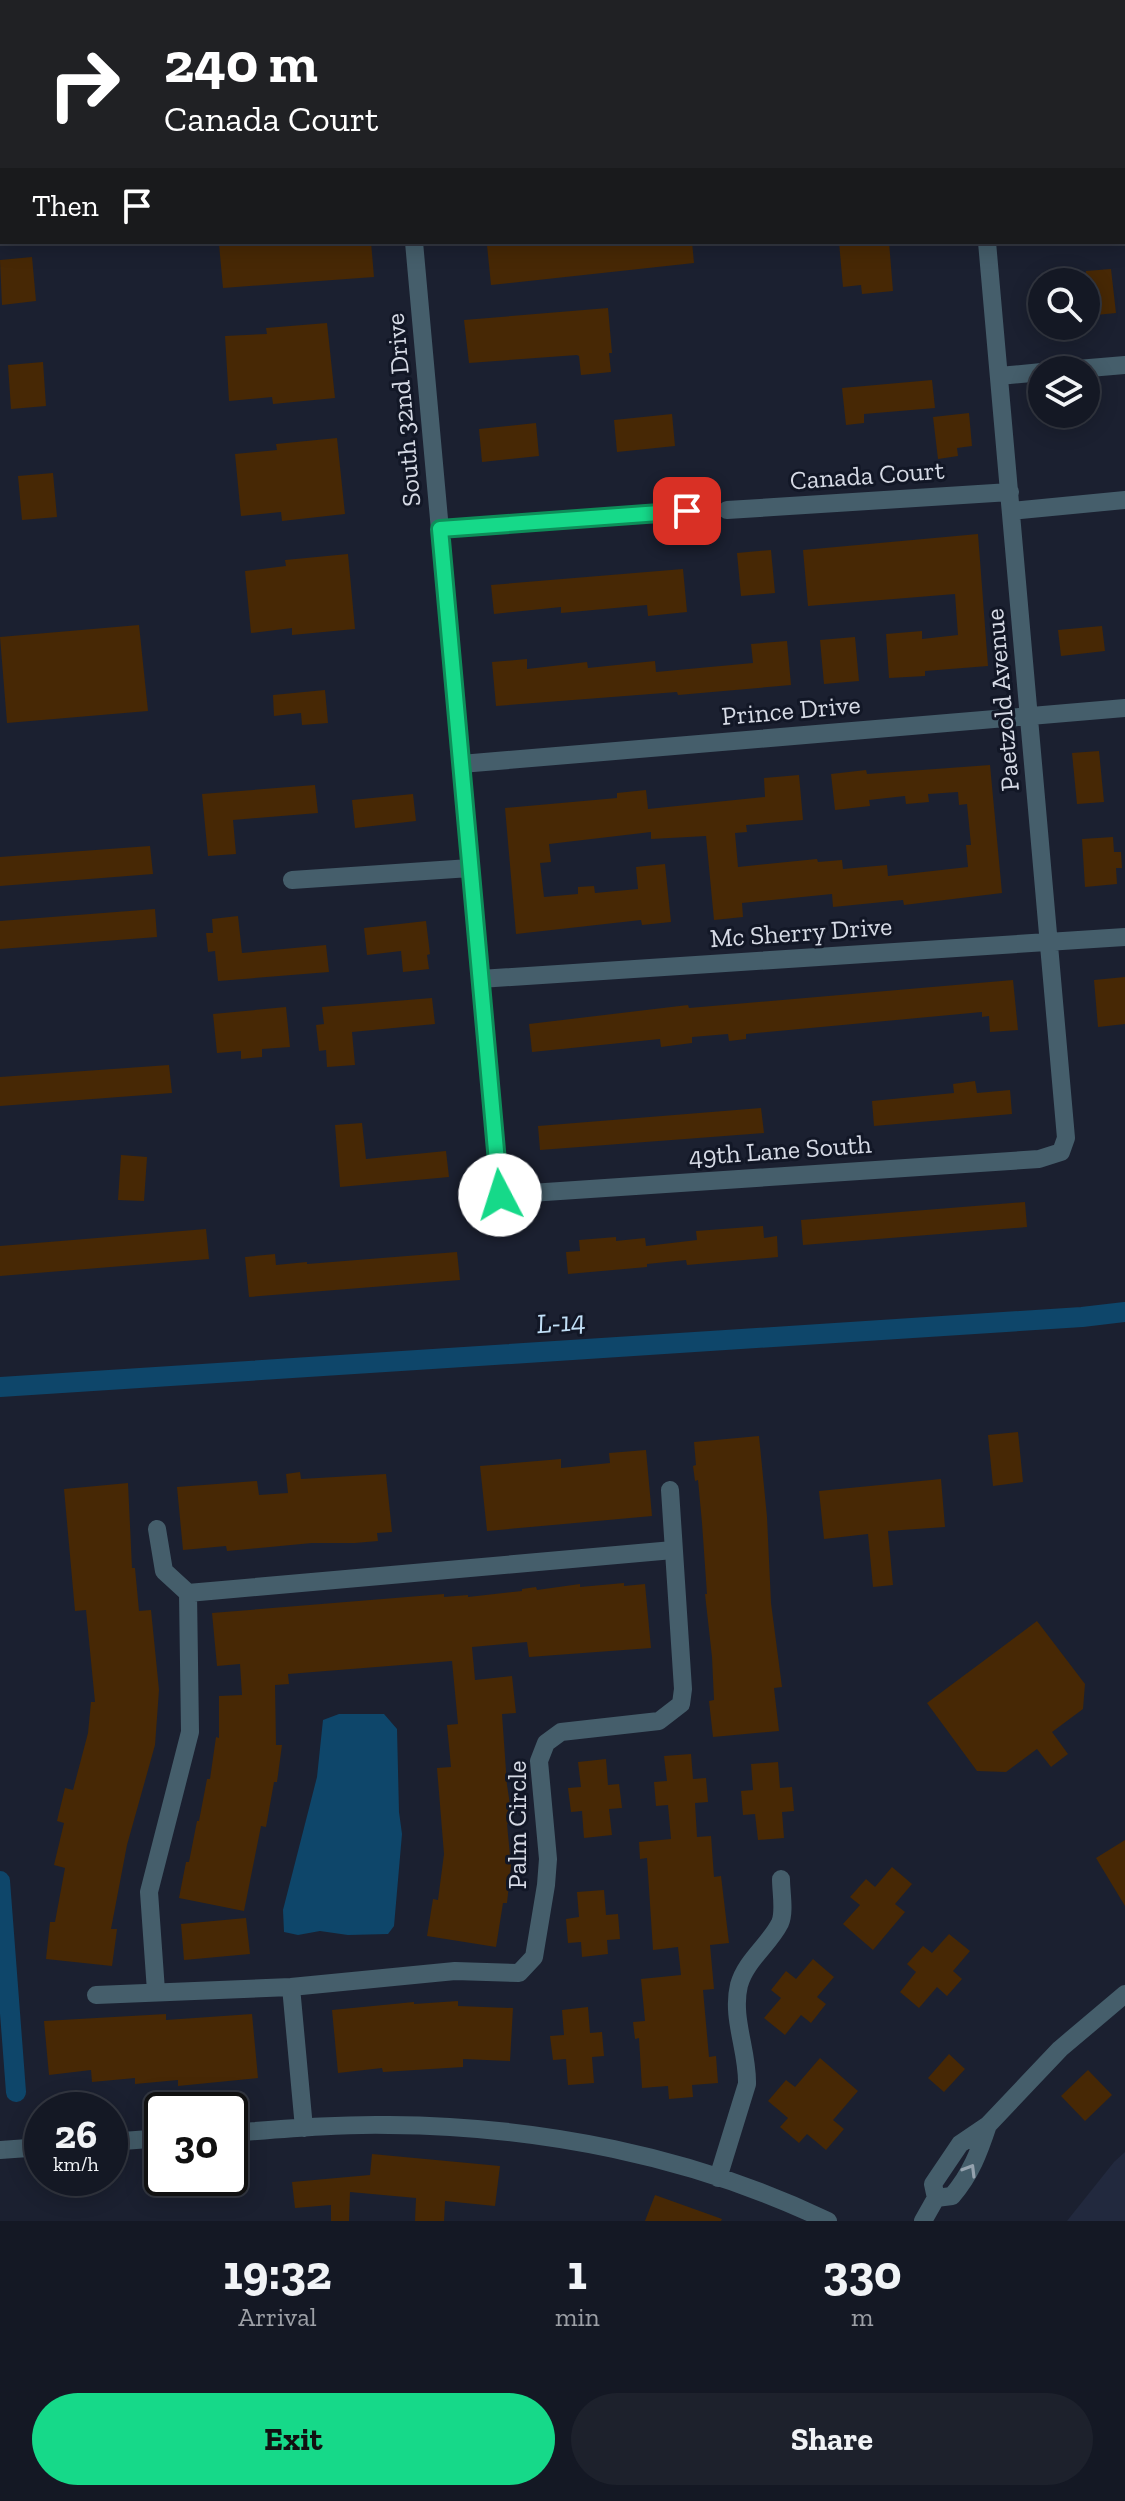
<!DOCTYPE html>
<style>
body{margin:0;font-family:"Zilla Slab",serif;background:#1d212c;color:#f1f3f6;height:100vh;display:flex;flex-direction:column;font-size:30px;white-space:nowrap}
*{box-sizing:border-box;margin:0}
p{font-size:26px;color:#9da0a6}
.icon{flex:none;width:44px;height:44px;fill:none;stroke:currentColor;stroke-width:2;stroke-linecap:round;stroke-linejoin:round}
.map{position:relative;height:2221px;overflow:hidden}
.drawer{display:flex;flex-direction:column;background:#141824;flex:1}
.drawer>*{flex:none}
.hud{position:absolute;left:0px;top:0px;width:1126px;height:244px;box-shadow:0 4px 20px #0003,0 0 0 2px #333741;background:#202124;color:#fff;overflow:hidden}
.buttons{position:absolute;left:1028px;top:268px;display:grid;gap:16px}
.buttons a{display:grid;place-items:center;width:72px;height:72px;border-radius:50%;background:#141824;box-shadow:0 4px 20px #0003,0 0 0 2px #333741;font-size:40px}
.speed{position:absolute;left:24px;top:2092px;display:flex;gap:16px;font-size:40px;font-weight:700;text-align:center}
.speed>*{display:grid;place-content:center;width:104px;height:104px;border-radius:50%;background:#141824;box-shadow:0 4px 20px #0003,0 0 0 2px #333741;line-height:1}
.speed small{font-size:20px;font-weight:400}
.speed .limit{border:4px solid #111;border-radius:12px;background:#fff;color:#111}
.pin{position:absolute;display:grid;place-items:center;width:68px;height:68px;color:#fff;margin:-34px;border-radius:16px;box-shadow:0 4px 12px #0006}
.me{position:absolute;width:88px;margin:-44px;rotate:355deg;stroke-linejoin:round;filter:drop-shadow(0 0 6px #0008)}
.turn{display:flex;align-items:center;gap:28px;height:168px;padding:0 32px;font-size:36px}
.turn .icon{width:104px;height:104px;stroke-width:2.5}
.turn b{display:block;font-size:56px;line-height:68px}
.then{display:flex;align-items:center;height:76px;padding:0 32px;background:#0003;gap:16px;font-size:30px}
.eta{display:flex;justify-content:space-evenly;align-items:center;height:136px;text-align:center}
.eta b{font-size:48px;font-weight:700;line-height:56px}
.primary-button{display:flex;gap:16px;margin-top:auto;padding:16px 32px}
.primary-button a{flex:1;height:92px;border-radius:48px;background:#16d989;color:#111;font-size:32px;font-weight:700;line-height:92px;text-align:center}
.primary-button a+a{background:#1d212c;color:#f1f3f6}
.map>svg:first-child{display:block}
.built{fill:#22293e}
.water{fill:#0e466a}
.lines{fill:none;stroke-linecap:round;stroke-linejoin:round}
.canal{stroke:#0e466a;stroke-width:20}
.building{fill:#472805}
.street{stroke:#455e6b;stroke-width:18}
.secondary{stroke:#578095;stroke-width:20}
.oneway{stroke:#95a2ae}
.route-casing{stroke:#0e8d59;stroke-width:20}
.route{stroke:#16d989;stroke-width:14}
.labels{text-anchor:middle;dominant-baseline:central;stroke-width:6;stroke-linejoin:round;paint-order:stroke}
.street-label{font-size:26px;fill:#d6dae5;stroke:#121726}
.water-label{font-size:28px;font-style:italic;fill:#c2e0f7;stroke:#121726}
</style>
<div class="map">
<svg width="1125" height="2221" viewBox="0 0 1125 2221">
<rect width="100%" height="100%" fill="#1b2030"/>
<path class="built" d="M1125,2152V2221H1067L1114,2162Z"/>
<path class="water" d="M339,1714H384L397,1729L399,1812L402,1834L394,1926L388,1934L348,1935L320,1931L298,1935L284,1932L283,1910L317,1777L323,1720Z"/>
<g class="lines">
<path class="canal" d="M0,1387L1082,1317L1125,1312
M0,1881L16,2092"/>
</g>
<path class="building" d="M239,242H371L374,277L223,288L219,244Z
M510,242H692L694,263L491,285L487,245Z
M839,242H889L893,291L862,294L861,285L843,287Z
M32,257L36,301L2,305L0,260Z
M1111,269L1116,313L1086,316V271Z
M608,308L612,353H609L611,372L581,375L579,356L577,355L469,363L464,320Z
M327,323L335,398L273,404L272,397L229,401L225,336L267,334L266,328Z
M43,362L46,406L11,409L8,365Z
M932,380L935,408L864,414V423L846,425L842,388Z
M969,413L972,446L957,448L958,456L938,459L933,417Z
M672,414L675,446L617,452L614,420Z
M536,423L539,456L482,462L479,429Z
M337,438L345,514L282,521L281,512L241,516L235,454L277,450L276,444Z
M53,473L57,517L22,520L18,476Z
M978,534L988,666L925,671V676L889,678L886,634L922,631V639L958,635L955,594L808,606L803,550Z
M771,550L775,593L741,596L737,553Z
M348,554L355,629L292,635V628L251,633L245,571L286,566L285,560Z
M683,569L687,612L648,616L647,605L561,613V607L494,614L491,585Z
M139,625L148,711L7,723L0,637Z
M1102,626L1105,651L1061,656L1058,630Z
M855,637L859,681L824,684L820,640Z
M787,641L791,685L678,695L677,692L496,706L492,662L527,659V669L587,662L588,668L655,661L656,672L753,663L751,644Z
M325,690L328,723L302,725L301,713L274,716L273,695Z
M1099,751L1104,802L1077,804L1072,753Z
M990,765L1002,893L904,905L903,900L833,907L832,894L742,903L743,917L714,920L706,836L651,839V832L549,844L551,862L540,863L544,897L578,894V887L594,886L595,893L638,889L636,867L665,864L671,922L642,925L641,920L516,934L505,808L617,798V793L646,790L648,809L765,797L764,778L799,775L803,820L746,825L747,832L735,833L738,867L817,859L818,862L842,860L843,869L887,865L888,876L968,867L966,845H971L967,804L959,805L958,792L928,794L929,802L906,804L905,796L869,800L870,806L835,810L831,774L866,770L867,774Z
M315,785L318,813L233,820L236,854L208,856L202,794Z
M413,794L416,821L355,828L352,800Z
M1113,837L1114,852H1121L1122,868H1116L1117,884L1085,887L1082,839Z
M150,846L153,874L0,886V857Z
M155,909L157,937L0,949V921Z
M238,916L242,953L326,945L329,972L218,981L215,951L208,952L206,933H213L212,919Z
M426,921L430,954L427,955L429,969L403,972L401,951L367,955L364,928Z
M1125,977V1024L1098,1027L1094,980Z
M1013,980L1018,1030L990,1032L989,1016L982,1017V1012L746,1034V1039L729,1041L728,1034L692,1037V1043L661,1047L660,1039L532,1052L529,1024L688,1005L689,1008Z
M432,998L435,1024L352,1032L355,1065L327,1067L326,1050L319,1051L316,1025L324,1024L322,1007Z
M286,1007L290,1047L262,1049V1057L241,1059V1051L217,1053L213,1014Z
M169,1065L172,1093L0,1106V1077Z
M975,1081L977,1093L1010,1090L1012,1114L874,1126L872,1101L954,1093L953,1084Z
M761,1108L764,1133L540,1150L538,1126Z
M362,1123L366,1159L446,1151L449,1177L340,1187L335,1125Z
M121,1155L147,1157L144,1201L118,1200Z
M1025,1202L1027,1227L803,1245L801,1220Z
M763,1226L764,1238L777,1236L778,1257L687,1265L686,1260L647,1264V1267L568,1274L566,1252L580,1251L579,1240L616,1237V1241L645,1238L646,1246L697,1240L696,1231Z
M206,1229L209,1259L0,1276V1246Z
M457,1252L460,1280L249,1297L245,1257L275,1254L276,1265L307,1262V1264Z
M1018,1432L1023,1482L993,1486L988,1435Z
M759,1436L767,1517L771,1603L782,1687L774,1688L779,1731L713,1737L709,1701L714,1700L712,1657L705,1594H707L702,1523L698,1480L695,1481L693,1466L696,1465L694,1442Z
M646,1450L652,1516L487,1531L480,1466L561,1459V1468L610,1463L609,1453Z
M300,1472L301,1479L386,1474L392,1532L377,1533L378,1541L355,1543H312L227,1551L226,1546L183,1550L177,1487L257,1481L259,1495L288,1493L286,1474Z
M941,1479L945,1527L888,1531L893,1585L873,1587L868,1534L824,1539L819,1491Z
M128,1483L132,1568H135L139,1611L151,1610L159,1690L155,1745L127,1845L111,1929H117L112,1966L46,1959L50,1922H55L65,1868L54,1865L64,1823L57,1821L65,1788L73,1790L88,1733L91,1702H95L86,1610L75,1611L64,1489Z
M624,1583V1586L645,1584L651,1648L529,1657L527,1642L472,1647L475,1680L512,1676L516,1713L502,1714L507,1785L513,1824H507L511,1866L507,1903H503L496,1947L427,1936L433,1899L438,1900L444,1854L437,1768L451,1767L447,1725L458,1724L452,1661L288,1674L289,1684L275,1685L276,1745H282L277,1782H274L266,1827L261,1826L244,1911L179,1898L186,1862H189L197,1821H199L207,1779H210L216,1737L219,1738V1696L242,1695L240,1664L217,1666L212,1613L444,1594V1597L468,1595V1597L522,1591V1589L536,1587L537,1590L580,1584V1587Z
M1037,1621L1085,1684L1083,1709L1052,1732L1068,1754L1051,1767L1037,1749L1006,1772L977,1771L927,1703Z
M691,1754L693,1779L706,1778L708,1802L695,1803L697,1837L711,1836L714,1877L721,1876L729,1943L710,1945L714,1989L703,1990L709,2057L716,2056L718,2083L692,2085L693,2097L669,2099L668,2086L642,2088L639,2038L635,2039L633,2022L645,2021L641,1979L681,1975L678,1947L653,1950L647,1858L640,1859L639,1842L671,1839L668,1805L656,1806L654,1782L667,1781L664,1756Z
M606,1759L608,1785L619,1784L622,1808L609,1809L612,1835L584,1838L582,1811L571,1812L568,1788L581,1787L578,1762Z
M778,1762L780,1788L792,1787L794,1811L782,1812L784,1838L758,1840L755,1814L743,1815L741,1791L753,1790L751,1764Z
M1125,1840V1906L1096,1858Z
M892,1867L912,1884L895,1904L905,1912L873,1950L843,1924L860,1905L850,1897L866,1879L875,1887Z
M604,1890L606,1915L618,1914L620,1939L607,1940L608,1954L582,1957L581,1942L568,1943L566,1919L579,1917L577,1892Z
M246,1918L250,1954L184,1960L181,1924Z
M949,1934L970,1951L953,1971L962,1979L947,1996L937,1987L919,2008L900,1992L916,1972L907,1964L923,1946L932,1953Z
M813,1959L834,1977L817,1997L826,2004L811,2023L801,2015L785,2035L764,2018L781,1998L771,1990L786,1971L796,1979Z
M458,2001V2006L513,2008L510,2061L463,2059V2067L383,2072L382,2068L338,2073L332,2010L414,2002V2004Z
M588,2007L590,2033L602,2032L604,2056L592,2057L594,2083L568,2085L566,2059L553,2060L550,2036L564,2035L562,2010Z
M166,2014V2020L252,2014L258,2078L178,2086V2080L135,2084V2078L92,2082L91,2070L49,2075L44,2021Z
M949,2054L965,2069L944,2092L928,2078Z
M820,2058L858,2091L833,2120L844,2129L826,2150L807,2134L799,2143L780,2127L788,2118L768,2101L786,2080L795,2087Z
M1088,2070L1112,2095L1085,2121L1061,2096Z
M372,2154L500,2166L495,2206L445,2201L444,2221H415L416,2198L350,2192L349,2221H331V2205L295,2208L292,2182L370,2175Z
M655,2195L722,2219L721,2221H645Z"/>
<g class="lines">
<path class="street" d="M1124,128H1125
M0,213L2,212
M414,242L500,1195L1039,1159L1061,1152L1066,1138L987,242
M1066,370L1125,365
M999,376L1042,372
M727,510L1010,492
M1011,511L1125,500
M440,529L687,511
M461,764L1125,708
M292,880L470,868
M480,979L1125,937
M157,1529L164,1571L188,1593L673,1550
M291,1987L304,2128
M156,1991L149,1892L190,1732L188,1593
M96,1995L291,1987L455,1971L519,1973L534,1957L546,1885L548,1859L539,1761L546,1743L561,1732L659,1721L681,1704L683,1689L670,1490
M230,2133C283,2129 336,2124 389,2125C538,2126 693,2156 828,2221
M110,2142L162,2138
M0,2150L42,2147
M718,2178L747,2084C748,2051 731,2018 739,1985C746,1960 769,1945 780,1923C785,1912 781,1892 781,1879
M936,2198L952,2196C971,2174 979,2152 988,2125
M923,2221L936,2198L933,2184L960,2144L988,2125L1060,2049L1125,1994"/>
<path class="secondary" d="M28,2L29,0
M0,34L2,32"/>
</g>
<defs><path id="oneway-chevron" d="M-2-3.5L2.5 0L-2 3.5" fill="none" stroke-width="1.6" stroke-linecap="round" stroke-linejoin="round" transform="scale(2)"/></defs>
<use class="oneway" href="#oneway-chevron" transform="translate(970 2170) rotate(-59)"/>
<g class="lines">
<g class="route-casing">
<path id="route" d="M500,1195L440,529L687,511"/>
</g>
<use href="#route" class="route"/>
</g>
<g class="labels">
<g class="street-label">
<text transform="translate(403 410) rotate(-95)">South 32nd Drive</text>
<text transform="translate(867 475) rotate(-4)">Canada Court</text>
<text transform="translate(1002 700) rotate(-95)">Paetzold Avenue</text>
<text transform="translate(791 710) rotate(-5)">Prince Drive</text>
<text transform="translate(801 932) rotate(-4)">Mc Sherry Drive</text>
<text transform="translate(780 1150) rotate(-4)">49th Lane South</text>
<text transform="translate(517 1825) rotate(-90)">Palm Circle</text>
</g>
<g class="water-label">
<text transform="translate(561 1322) rotate(-4)">L-14</text>
</g>
</g>
</svg>
<div class="buttons">
<a><svg class="icon" aria-label="search" viewBox="0 0 24 24"><circle cx="10" cy="10" r="6"/><path d="M15 15l6 6"/></svg></a>
<a><svg class="icon" aria-label="layers" viewBox="0 0 24 24"><path d="M12 4l9 5-9 5-9-5zM3 14l9 5 9-5"/></svg></a>
</div>
<div class="speed"><div>26<small>km/h</small></div><div class="limit">30</div></div>
<div class="pin" style="left:687px;top:511px;background:#d93025"><svg class="icon" aria-label="arrive" viewBox="0 0 24 24"><path d="M6 21V4h12l-3 4 3 4H6"/></svg></div>
<svg class="me" style="left:500px;top:1195px" viewBox="-20 -20 40 40"><circle r="19" fill="#fff"/><path d="M0-13L10 11 0 6-10 11z" fill="#16d989"/></svg>
<div class="hud">
<div class="turn"><svg class="icon" aria-label="right" viewBox="0 0 24 24"><path d="M7 20v-9h11M14 6l5 5-5 5"/></svg><div><b>240 m</b>Canada Court</div></div>
<div class="then">Then<svg class="icon" aria-label="arrive" viewBox="0 0 24 24"><path d="M6 21V4h12l-3 4 3 4H6"/></svg></div>
</div>
</div>
<section class="drawer">
<div class="eta">
<div><b>19:32</b><p>Arrival</p></div>
<div><b>1</b><p>min</p></div>
<div><b>330</b><p>m</p></div>
</div>
<div class="primary-button"><a>Exit</a><a>Share</a></div>
</section>
